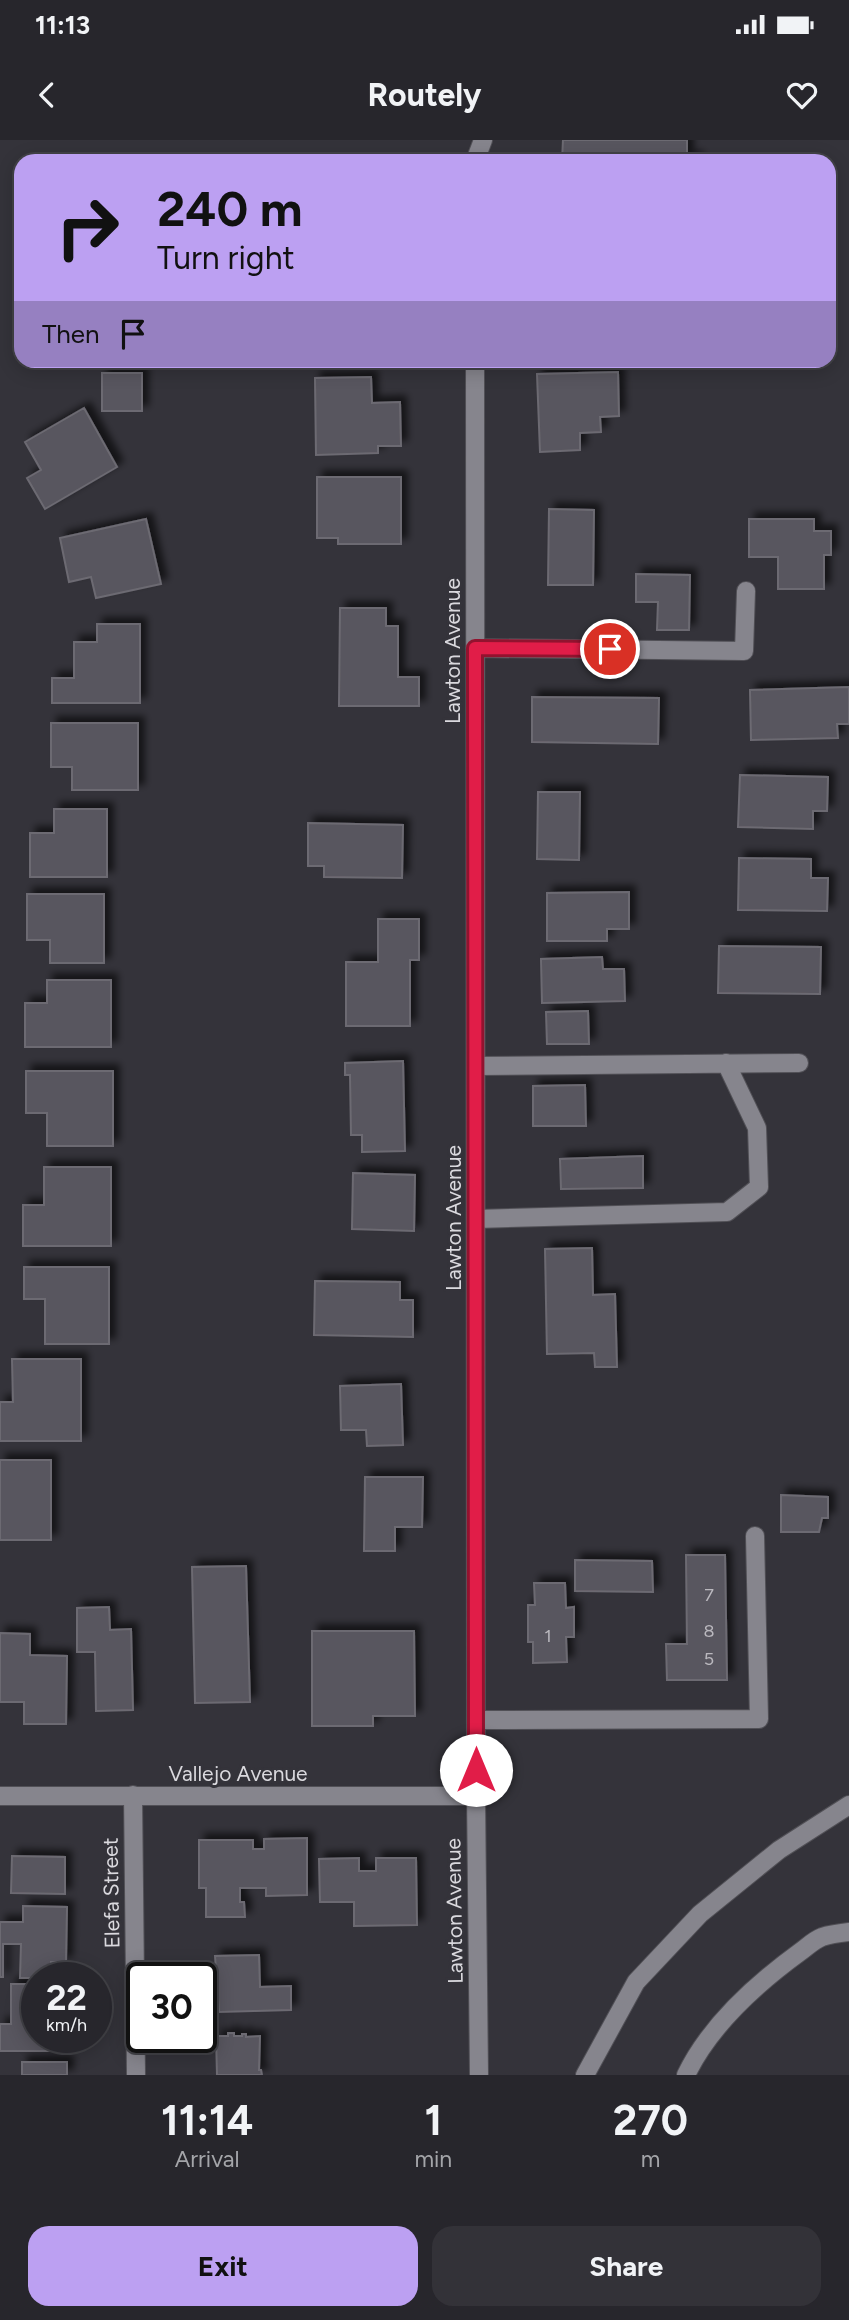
<!DOCTYPE html>
<style>
body{margin:0;font-family:Figtree,sans-serif;background:#333238;color:#f1f3f6;height:100vh;display:flex;flex-direction:column;font-size:26px;white-space:nowrap}
*{box-sizing:border-box;margin:0}
p{font-size:23px;color:#a4a5a9}
.icon{flex:none;width:38px;height:38px;fill:none;stroke:currentColor;stroke-width:2;stroke-linecap:round;stroke-linejoin:round}
.map{position:relative;height:1935px;overflow:hidden}
.sheet{display:flex;flex-direction:column;background:#27262c;flex:1}
.sheet>*{flex:none}
.hud{position:absolute;left:14px;top:14px;width:822px;height:214px;border-radius:21px;box-shadow:0 4px 18px #0003,0 0 0 2px #434348;background:#bca0f2;color:#111;overflow:hidden}
.speed{position:absolute;left:21px;top:1822px;display:flex;gap:14px;font-size:35px;font-weight:700;text-align:center}
.speed>*{display:grid;place-content:center;width:91px;height:91px;border-radius:50%;background:#27262c;box-shadow:0 4px 18px #0003,0 0 0 2px #434348;line-height:1}
.speed small{font-size:18px;font-weight:400}
.speed .limit{border:4px solid #111;border-radius:10px;background:#fff;color:#111}
.pin{position:absolute;display:grid;place-items:center;width:60px;height:60px;color:#fff;margin:-30px;border:4px solid #fff;border-radius:50%;box-shadow:0 2px 7px #0007}
.me{position:absolute;width:77px;margin:-38px;rotate:0deg;stroke-linejoin:round;filter:drop-shadow(0 0 5px #0008)}
.turn{display:flex;align-items:center;gap:24px;height:147px;padding:0 28px;font-size:32px}
.turn .icon{width:91px;height:91px;stroke-width:2.5}
.turn b{display:block;font-size:49px;line-height:60px}
.then{display:flex;align-items:center;height:66px;padding:0 28px;background:#0003;gap:14px;font-size:26px}
.eta{display:flex;justify-content:space-evenly;align-items:center;height:119px;text-align:center}
.eta b{font-size:42px;font-weight:700;line-height:49px}
.action{display:flex;gap:14px;margin-top:auto;padding:14px 28px}
.action a{flex:1;height:80px;border-radius:21px;background:#bca0f2;color:#111;font-size:28px;font-weight:700;line-height:80px;text-align:center}
.action a+a{background:#333238;color:#f1f3f6}
.status{display:flex;justify-content:space-between;align-items:center;height:49px;padding:0 35px;background:#27262c;direction:ltr}
.status svg{height:19px;fill:currentColor}
header{display:flex;justify-content:space-between;align-items:center;height:91px;padding:0 28px;background:#27262c;font-size:32px;font-weight:700}
.map>svg:first-child{display:block}
.building{fill:#58565e;stroke:#6c6a72;stroke-width:2;filter:url(#shadow)}
.lines{fill:none;stroke-linecap:round;stroke-linejoin:round}
.minor-casing{stroke:#515056;stroke-width:20}
.minor{stroke:#86858d;stroke-width:18}
.route-casing{stroke:#92132f;stroke-width:18}
.route{stroke:#e11d48;stroke-width:12}
.labels{text-anchor:middle;dominant-baseline:central;stroke-width:6;stroke-linejoin:round;paint-order:stroke}
.number-label{font-size:18px;fill:#bab8be}
.street-label{font-size:21px;fill:#dad9de;stroke:#34333a}
</style>
<div class="status"><b>11:13</b><svg viewBox="0 0 49 12"><path d="M0 12V9h3v3zM5 12V6h3v6zM10 12V3h3v9zM15 12V0h3v12zM26 1h20v11H26zM47 4h2v5h-2z"/></svg></div>
<header><svg class="icon" aria-label="back" viewBox="0 0 24 24"><path d="M15 5l-7 7 7 7"/></svg>Routely<svg class="icon" aria-label="heart" viewBox="0 0 24 24"><path d="M12 20l-8-8c-3-5 5-10 8-4 3-6 11-1 8 4z"/></svg></header>
<div class="map">
<svg width="849" height="1935" viewBox="0 0 849 1935">
<defs>
<filter id="shadow"><feDropShadow dx="6" dy="-6" stdDeviation="3.5" flood-color="#0009"/></filter>
</defs>
<rect width="100%" height="100%" fill="#34333a"/>
<path class="building" d="M563,0H687V18H697V21H562Z
M618,232L619,276L600,277L601,292L580,293V310L540,312L537,234Z
M102,233H142V271H102Z
M371,237L372,263L400,262L401,306H378V313L316,315L315,238Z
M84,268L117,327L45,369L27,338L41,330L25,302Z
M317,337H401V404H338V398H317Z
M549,369L594,370L593,445H548Z
M146,379L161,444L96,458L91,437L69,442L60,398Z
M749,379H814V391H831V415H824V449H778V417H749Z
M636,434L690,435L689,490H657L658,462H636Z
M340,468H386V486H398V537H419V566H339Z
M97,484H140V563H52V538H74V502H97Z
M849,547V584H837L838,598L751,600L750,550Z
M532,557L659,558L658,604L532,602Z
M51,583H138V650H72V627H51Z
M740,635L828,637L827,671H813V689L738,687Z
M538,652H580L579,720L537,719Z
M54,669H107V737H30V693H54Z
M308,683L403,685L402,738L324,737V726H308Z
M739,718L811,719V738H828L827,771L738,770Z
M629,752V789H607V801H547V753Z
M27,754H104V823H50V800H27Z
M378,779H419V820H410V886H346V822H378Z
M719,806L821,807L820,854L718,853Z
M602,817L603,829H624L625,861L542,863L541,819Z
M47,840H111V907H25V863H47Z
M588,871L589,904H547L546,872Z
M403,921L405,1011L362,1012V995H351L350,935H345V923Z
M26,931H113V1006H47V973H26Z
M585,945L586,986H533V946Z
M643,1016V1048L561,1049L560,1019Z
M44,1027H111V1106H23V1065H44Z
M353,1033L415,1035L414,1091L352,1089Z
M592,1108L593,1155L615,1154L617,1227H595L594,1213L547,1214L545,1109Z
M24,1127H109V1204H45V1159H24Z
M315,1141L400,1142V1160H413V1197L314,1195Z
M12,1219H81V1301H0V1262H13Z
M401,1244L403,1305L367,1306L366,1290H341L340,1246Z
M0,1320H51V1400H0Z
M365,1337H423L422,1387H395V1411H364Z
M781,1355L828,1357V1378H822L819,1392H781Z
M686,1415H725L727,1540H667L666,1504H687Z
M575,1420L652,1421L653,1452L575,1451Z
M246,1426L250,1562L195,1563L192,1427Z
M534,1443H565L566,1468L574,1467V1497H566L567,1522L533,1523V1502H528V1465H535Z
M109,1467L110,1490L131,1489L133,1570L96,1571L95,1512H77V1468Z
M312,1491H414L415,1576H373V1586H312Z
M0,1493L30,1494V1515L67,1516L66,1584H24V1562H0Z
M307,1698V1755L266,1756V1748H240V1762H244L245,1777H206V1748H199V1700H253V1709H264V1699Z
M12,1716L65,1717V1754L11,1753Z
M359,1718V1731H376V1718H416L417,1785L354,1786V1762H320L319,1719Z
M23,1766L67,1767L66,1822H51V1838H20L21,1804H3V1837H0V1782H23Z
M259,1815L260,1847L291,1846V1870L219,1872L215,1816Z
M11,1844H37V1897H68V1911H0V1884H11Z
M228,1893H234V1896H242V1894H246V1897L260,1896L259,1930H261L262,1935H217L216,1896H228Z
M22,1922H67V1935H22Z"/>
<g class="lines">
<g class="minor-casing">
<path id="minor" d="M475,21L483,0
M475,220L476,1656L479,1935
M475,508L744,511L746,451
M476,926L799,923
M476,1079L727,1072L759,1047L757,988L726,923
M476,1580L759,1579L755,1396
M133,1655L136,1935
M0,1656H476
M585,1935L636,1842L700,1774L779,1710L849,1665
M686,1935C710,1885 756,1844 800,1812C807,1807 814,1800 822,1797C831,1794 840,1793 849,1792"/>
</g>
<use href="#minor" class="minor"/>
</g>
<g class="lines">
<g class="route-casing">
<path id="route" d="M476,1630L475,508L610,509"/>
</g>
<use href="#route" class="route"/>
</g>
<g class="labels">
<g class="number-label">
<text x="709" y="1455">7</text>
<text x="709" y="1491">8</text>
<text x="548" y="1496">1</text>
<text x="709" y="1519">5</text>
</g>
<g class="street-label">
<text transform="translate(452 511) rotate(-90)">Lawton Avenue</text>
<text transform="translate(453 1078) rotate(-90)">Lawton Avenue</text>
<text x="238" y="1633">Vallejo Avenue</text>
<text transform="translate(111 1753) rotate(-91)">Elefa Street</text>
<text transform="translate(454 1771) rotate(-91)">Lawton Avenue</text>
</g>
</g>
</svg>
<div class="speed"><div>22<small>km/h</small></div><div class="limit">30</div></div>
<div class="pin" style="left:610px;top:509px;background:#d93025"><svg class="icon" aria-label="arrive" viewBox="0 0 24 24"><path d="M6 21V4h12l-3 4 3 4H6"/></svg></div>
<svg class="me" style="left:476px;top:1630px" viewBox="-20 -20 40 40"><circle r="19" fill="#fff"/><path d="M0-13L10 11 0 6-10 11z" fill="#e11d48"/></svg>
<div class="hud">
<div class="turn"><svg class="icon" aria-label="right" viewBox="0 0 24 24"><path d="M7 20v-9h11M14 6l5 5-5 5"/></svg><div><b>240 m</b>Turn right</div></div>
<div class="then">Then<svg class="icon" aria-label="arrive" viewBox="0 0 24 24"><path d="M6 21V4h12l-3 4 3 4H6"/></svg></div>
</div>
</div>
<section class="sheet">
<div class="eta">
<div><b>11:14</b><p>Arrival</p></div>
<div><b>1</b><p>min</p></div>
<div><b>270</b><p>m</p></div>
</div>
<div class="action"><a>Exit</a><a>Share</a></div>
</section>
